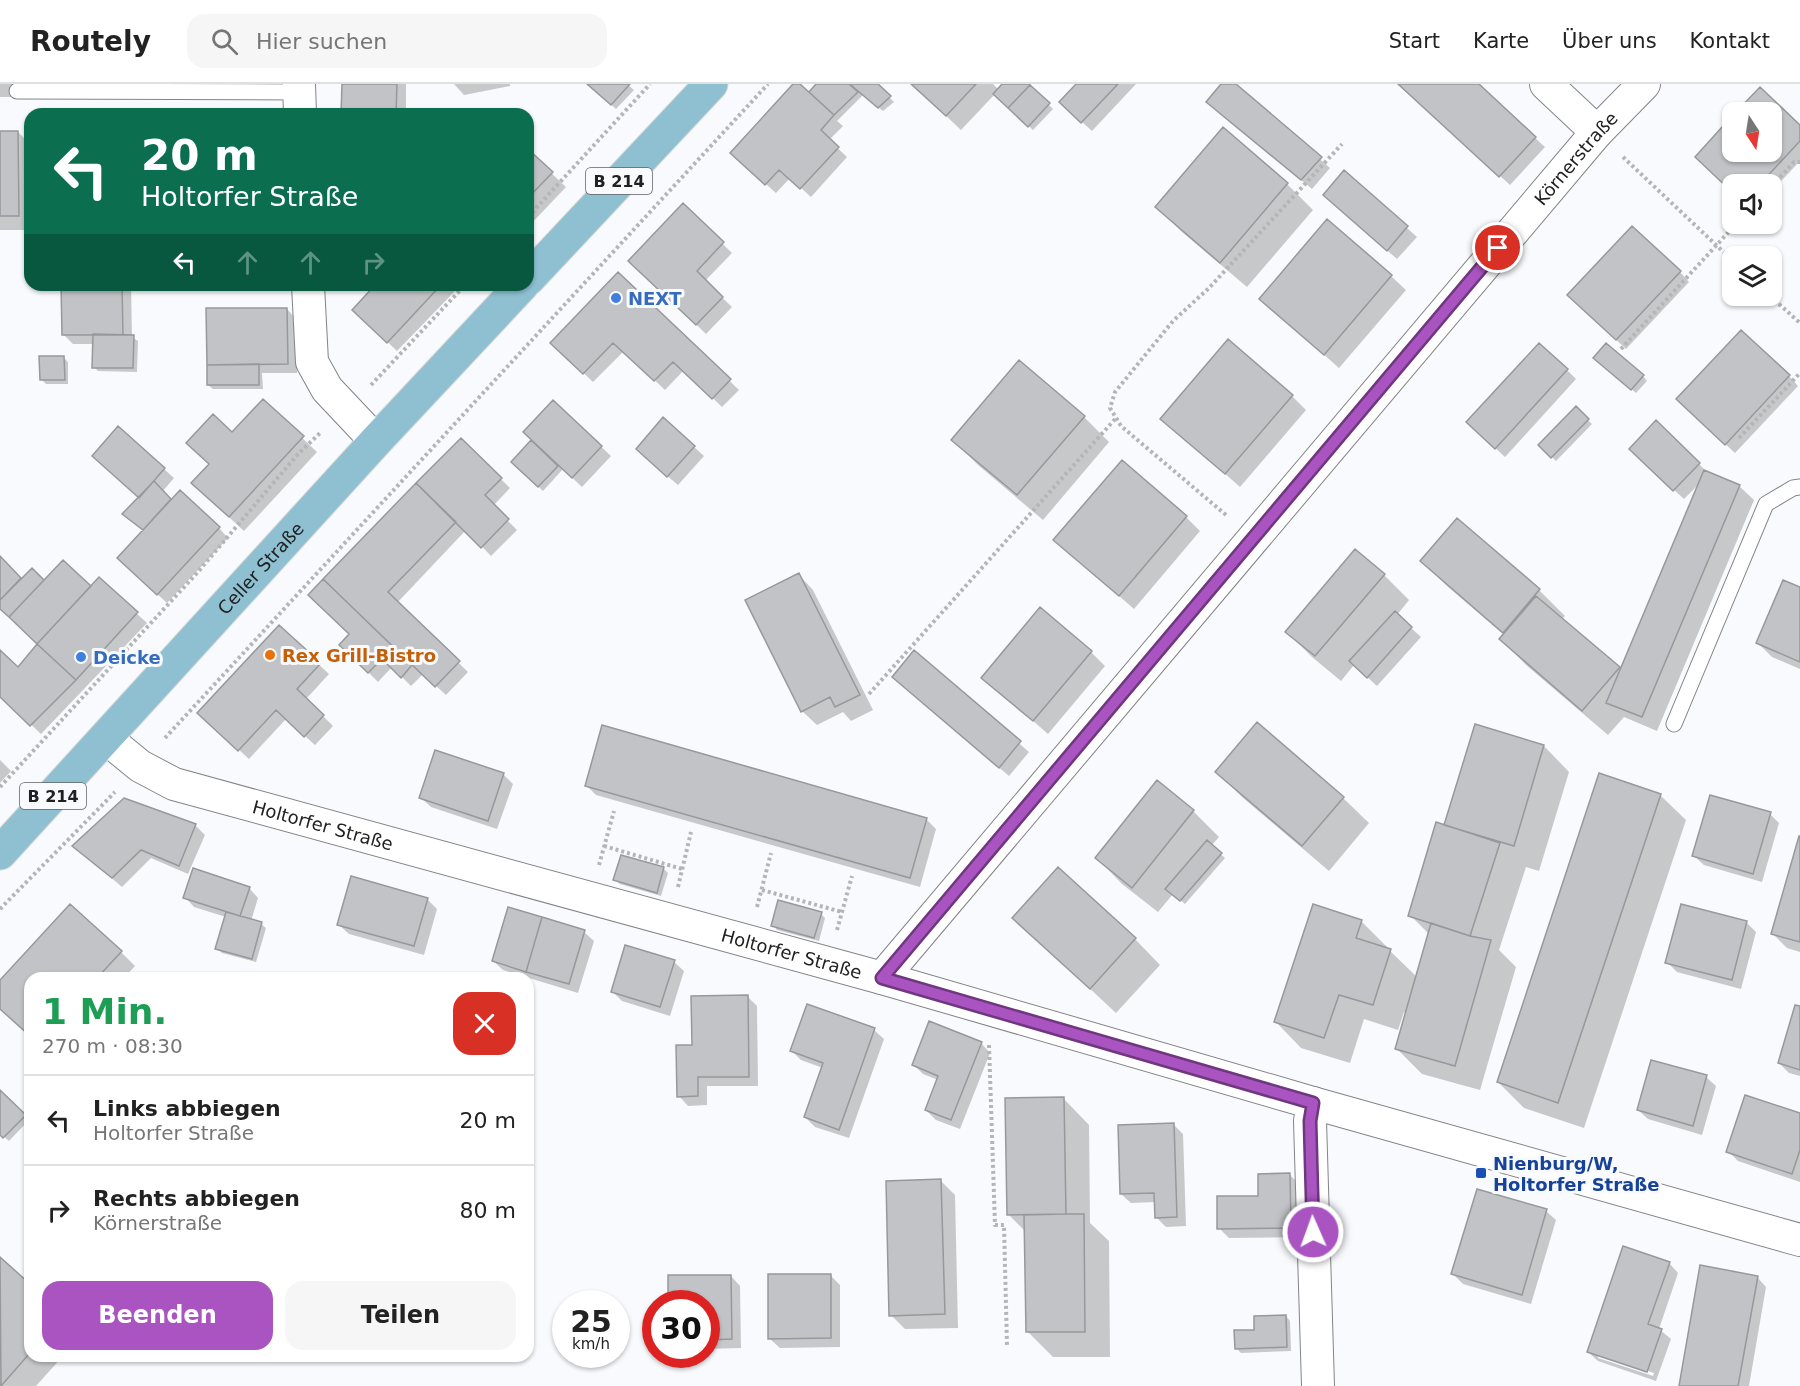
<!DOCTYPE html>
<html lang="de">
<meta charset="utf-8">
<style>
body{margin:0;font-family:"DejaVu Sans",sans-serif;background:#f6f6f6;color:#222;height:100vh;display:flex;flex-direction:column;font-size:22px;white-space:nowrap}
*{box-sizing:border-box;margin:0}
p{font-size:20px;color:#767676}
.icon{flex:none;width:33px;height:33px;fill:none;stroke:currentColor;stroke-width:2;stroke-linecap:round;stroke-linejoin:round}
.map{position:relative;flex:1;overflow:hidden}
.panel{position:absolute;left:24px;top:888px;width:510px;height:390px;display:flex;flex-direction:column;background:#fff;border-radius:18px;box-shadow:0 2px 4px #0004}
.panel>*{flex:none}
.guide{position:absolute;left:24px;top:24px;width:510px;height:183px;border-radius:18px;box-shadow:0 2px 4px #0004;background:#0b6e4f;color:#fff;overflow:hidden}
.needle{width:39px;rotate:168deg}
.tools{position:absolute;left:1722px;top:18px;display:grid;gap:12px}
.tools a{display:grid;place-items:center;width:60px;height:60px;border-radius:12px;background:#fff;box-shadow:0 2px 4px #0004;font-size:30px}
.speed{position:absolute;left:552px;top:1206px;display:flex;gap:12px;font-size:30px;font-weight:700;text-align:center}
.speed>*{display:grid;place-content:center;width:78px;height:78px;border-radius:50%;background:#fff;box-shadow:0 2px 4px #0004;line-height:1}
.speed small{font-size:15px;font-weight:400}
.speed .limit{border:9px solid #d22;background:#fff;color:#111}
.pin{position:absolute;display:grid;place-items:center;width:51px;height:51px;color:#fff;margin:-26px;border:3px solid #fff;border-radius:50%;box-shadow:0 2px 6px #0007}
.me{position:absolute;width:66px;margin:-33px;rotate:358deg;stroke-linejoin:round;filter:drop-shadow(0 0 4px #0008)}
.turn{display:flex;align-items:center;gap:21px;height:126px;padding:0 18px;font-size:27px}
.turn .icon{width:78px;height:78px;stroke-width:2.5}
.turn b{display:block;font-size:42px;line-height:51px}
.lanes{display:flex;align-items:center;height:57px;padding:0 18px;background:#0003;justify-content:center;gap:30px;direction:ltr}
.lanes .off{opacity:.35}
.round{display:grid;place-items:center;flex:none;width:63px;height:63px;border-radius:18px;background:#f6f6f6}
.overview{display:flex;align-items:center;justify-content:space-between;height:102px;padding:0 18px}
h1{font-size:36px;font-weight:700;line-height:45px;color:#1e9e55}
.button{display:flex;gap:12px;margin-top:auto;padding:12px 18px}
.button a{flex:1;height:69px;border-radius:18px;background:#aa54c2;color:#fff;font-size:24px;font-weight:700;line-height:69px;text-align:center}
.button a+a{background:#f6f6f6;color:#222}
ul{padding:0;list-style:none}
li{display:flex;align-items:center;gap:18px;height:90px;padding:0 18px;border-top:2px solid #e0e0e0}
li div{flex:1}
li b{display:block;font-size:22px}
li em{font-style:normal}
header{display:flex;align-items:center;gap:36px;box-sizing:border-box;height:84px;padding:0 30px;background:#fff;border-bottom:2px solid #e0e0e0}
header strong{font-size:28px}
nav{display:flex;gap:33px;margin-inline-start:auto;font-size:21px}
.search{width:420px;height:54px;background:#f6f6f6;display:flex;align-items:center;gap:15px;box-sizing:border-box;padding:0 21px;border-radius:18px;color:#767676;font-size:22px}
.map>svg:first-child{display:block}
.shadow{fill:#0003;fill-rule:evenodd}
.building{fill:#c2c3c6;stroke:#97989a;stroke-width:1.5}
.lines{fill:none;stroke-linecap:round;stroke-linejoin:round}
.service-casing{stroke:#828486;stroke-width:17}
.minor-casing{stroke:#828486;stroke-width:34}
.primary-casing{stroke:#d7d7d7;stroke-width:35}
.path{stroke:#b5b5b8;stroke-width:4;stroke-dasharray:3 3;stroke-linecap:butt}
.service{stroke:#fff;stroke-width:15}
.minor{stroke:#fff;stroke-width:32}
.primary{stroke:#8ec0d2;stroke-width:33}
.route-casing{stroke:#6e377e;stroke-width:15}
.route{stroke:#aa54c2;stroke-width:10}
.shop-dot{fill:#3f7fe0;stroke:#f9fafd;stroke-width:2}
.food-dot{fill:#e8710a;stroke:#f9fafd;stroke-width:2}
.transit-dot{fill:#1a4fb4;stroke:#f9fafd;stroke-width:2}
.labels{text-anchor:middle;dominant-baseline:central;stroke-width:6;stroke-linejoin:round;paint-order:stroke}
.shield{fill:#f9fafd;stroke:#626264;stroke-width:1.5}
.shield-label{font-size:16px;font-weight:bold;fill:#212122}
.street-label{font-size:18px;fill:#212122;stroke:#f9fafd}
.shop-label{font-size:18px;font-weight:bold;fill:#366cbe;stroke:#f9fafd;text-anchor:start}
.food-label{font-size:18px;font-weight:bold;fill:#c56008;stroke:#f9fafd;text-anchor:start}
.transit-label{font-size:18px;font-weight:bold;fill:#164399;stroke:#f9fafd;text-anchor:start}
</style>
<header>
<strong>Routely</strong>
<div class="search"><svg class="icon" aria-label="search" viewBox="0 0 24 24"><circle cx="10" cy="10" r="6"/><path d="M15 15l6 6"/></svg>Hier suchen</div>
<nav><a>Start</a><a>Karte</a><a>Über uns</a><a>Kontakt</a></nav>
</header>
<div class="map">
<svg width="1800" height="1302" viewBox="0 0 1800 1302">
<rect width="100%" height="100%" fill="#f9fafd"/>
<path class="shadow" d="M0,0H31V13H0Z
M343,0H406V30H343Z
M454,0H510V2L464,11Z
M589,0H627L634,6L616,25Z
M795,0H798L809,10L818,0H847L851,3L854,0H876L894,18L883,27L863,11L837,37L843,42L829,56L847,73L811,113L790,94L776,109L741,78Z
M912,0H993L999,6L1004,0H1027L1053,25L1033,46L995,10L961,46Z
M1078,0H1136L1092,47L1070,27Z
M1223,0H1234L1330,84L1312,105L1218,27Z
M1399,0H1476L1545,63L1510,101Z
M1760,6L1800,43V77L1772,107V100H1732V107L1697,73L1732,35V68H1772V28H1738Z
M1223,45L1287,100L1313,126L1247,203L1182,148L1157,123Z
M0,48H18L30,60V146H0Z
M528,67L566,103L528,143Z
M1344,88L1417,153L1397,175L1334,120Z
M683,121L732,169L705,197L732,223L706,250L640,186Z
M1680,188L1689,198L1626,265L1579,221Z
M618,190L739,306L722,323L684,286L665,306L624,267L593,298L552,259Z
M1391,192L1406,206L1339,284L1261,215Z
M63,201H131L132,253L138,257L137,288L98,287L94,283V260H73L63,250Z
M377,201H449L455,207L397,267L354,226Z
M287,225L296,235L297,289H262L263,305H213L208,301Z
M64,274L68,278V300H46L41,295Z
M1600,278L1643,292L1647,297L1636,309Z
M1567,286L1576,295L1505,373L1477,347Z
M1789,292L1798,302L1735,369L1688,325Z
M1292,312L1306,326L1240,403L1162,334Z
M263,317L317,368L244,447L207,413L210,380L232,350Z
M554,318L611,372L582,403L563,385L543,407L513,378L533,357Z
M1576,325L1592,340L1556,377L1540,361Z
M1084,333L1109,358L1043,436L978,381L953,356Z
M461,356L510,404L493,422L517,446L491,472L466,446L397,519L468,588L446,611L423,590L411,602L392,583L378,598L341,561L351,550L310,511Z
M694,363L704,372L678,401L647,375Z
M1640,375L1699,380L1708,389L1739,402L1754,416L1657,647L1624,633L1608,651L1526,581L1501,555L1504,551L1447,502L1422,477L1457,436L1539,506L1565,532L1562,535L1621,587L1701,398L1684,415Z
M103,381L164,385L174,394L162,408L171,418L219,444L228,454L167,519L129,484L145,447L140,414Z
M1186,433L1200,447L1134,525L1055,456Z
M0,474L22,496L32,486L44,498L91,504L99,495L147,539L41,650L0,611V568L18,585L39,560L0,522Z
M799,491L813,506L873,626L851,637L843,628L817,641L802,627Z
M1384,491L1409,516L1397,531L1421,553L1377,602L1354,581L1341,597L1312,573L1287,548Z
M1800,505V585L1772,573L1758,559Z
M279,543L329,590L306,615L333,642L315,661L286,635L249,675L209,638Z
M1091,568L1105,582L1048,650L983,593Z
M914,569L1029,668L1009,692L903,602Z
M1257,640L1343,714L1369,739L1329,787L1242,713L1217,688Z
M1544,662L1569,688L1539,787L1526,783L1499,866L1516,883L1480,1006L1422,990L1396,964L1407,929L1404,928L1398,946L1364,935L1350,979L1301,964L1276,938L1314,822L1362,838L1387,863L1386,866L1390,867L1417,893L1429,850L1410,831L1445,743Z
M0,676L11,687L0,699Z
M503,690L513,700L497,745L431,723L421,714Z
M1157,698L1193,727L1219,753L1211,762L1225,774L1185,820L1173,810L1158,828L1122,800L1097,774Z
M586,701L926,735L936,745L920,803L596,711Z
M1660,711L1686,736L1584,1044L1524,1024L1498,998Z
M1770,730L1779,739L1762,798L1704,781L1694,772Z
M195,741L205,751L188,790L151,774L122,803L74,762Z
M1800,754V868L1787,864L1772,849Z
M663,784L668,789L661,812L620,800L615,796Z
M249,804L258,814L251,837L261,840L266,844L256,878L222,869L217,864L226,833L194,823L185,813Z
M427,815L437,825L424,871L349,850L339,841Z
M1682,821L1747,839L1756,848L1741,905L1677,888L1667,878Z
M821,830L825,834L819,857L777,846L773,841Z
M1014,834L1135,855L1160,881L1116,929Z
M584,848L594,857L578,909L503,886L493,877Z
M121,868L135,882L124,894H30V952L0,925V898Z
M674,878L684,887L670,932L622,917L612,907Z
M748,913L757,922L758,1002H707V1021L688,1022L679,1012L693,963Z
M1800,924V992L1789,989L1779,979Z
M874,946L884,955L849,1054L815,1043L805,1033L823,984L801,976L792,967Z
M981,959L990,969L960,1045L936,1036L926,1026L938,996L923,990L914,981Z
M1706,993L1716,1002L1702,1051L1648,1035L1638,1026Z
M0,1008L29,1036L9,1057L0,1049Z
M1064,1015L1089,1041L1090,1139L1109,1157L1110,1273H1053L1027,1247L1026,1148L1008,1130Z
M1800,1030V1098L1738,1077L1728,1067Z
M1173,1040L1183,1050L1186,1142L1166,1143L1156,1133V1118L1131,1119L1121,1110Z
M1289,1090L1299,1100L1300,1153L1229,1154L1219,1144Z
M941,1097L955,1111L958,1244L905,1245L891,1231Z
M1546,1127L1556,1136L1531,1220L1463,1200L1453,1190Z
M0,1175L30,1202V1272H63L36,1302H0Z
M1669,1179L1678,1189L1659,1245L1671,1255L1656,1297L1598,1277L1588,1268ZM1598,1270L1654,1289L1653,1292L1598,1274Z
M830,1191L840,1201V1263L780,1264L770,1255Z
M731,1192L740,1202L741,1264L706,1265V1220Z
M1757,1193L1766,1203L1749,1302H1680Z
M1286,1232L1290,1237L1291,1267L1241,1269L1236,1264L1255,1247Z"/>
<path class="building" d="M342,0H397L396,30H341Z
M587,0H630L611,21Z
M793,0H800L834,31L821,46L839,63L800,105L779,86L765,101L730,69Z
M816,0H849L858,8L834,31L809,8Z
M852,0H878L891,12L878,24L851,1Z
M911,0H976L946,32Z
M1002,0H1030V1L1008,24L993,10Z
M1076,0H1118L1081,39L1059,18Z
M1221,0H1236L1322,73L1301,96L1206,18Z
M1398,0H1479L1536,53L1499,93Z
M1030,1L1050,19L1028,43L1008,24Z
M1760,3L1800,41V57L1760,100H1732V108L1695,73L1732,32V68H1772V28H1736Z
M1223,43L1288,99L1220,179L1155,123Z
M0,47H18L19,132H0Z
M528,65L553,88L528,114Z
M1344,86L1408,142L1387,167L1323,111Z
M683,119L724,158L697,187L723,213L696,241L628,177Z
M1327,135L1392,191L1324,271L1259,215Z
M1632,142L1681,187L1616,256L1567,211Z
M618,188L731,295L712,315L673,278L654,297L613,259L583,290L550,259Z
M61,201H122L123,251H62Z
M375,201H441L387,259L352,226Z
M206,224H287L288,280L207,281Z
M1741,246L1790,291L1725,361L1676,315Z
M93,250L134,251L133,284H92Z
M1228,255L1293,311L1225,390L1160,335Z
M1539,259L1568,285L1495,365L1466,338Z
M1606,259L1644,291L1631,306L1593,274Z
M39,272H64L65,296H40Z
M1019,276L1085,332L1017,411L951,356Z
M259,280V301H207V281Z
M263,315L304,352L229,433L191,399L209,380L186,359L213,330L232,348Z
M553,316L602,362L572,394L523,348Z
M1576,322L1589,335L1551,374L1538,361Z
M663,333L695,362L667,393L636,365Z
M1656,336L1700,379L1673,407L1629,365Z
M118,342L165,384L139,414L92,372Z
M461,354L502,394L485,411L509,435L481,464L416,399Z
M531,356L558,382L538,403L511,378Z
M1122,376L1187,432L1119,512L1053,456Z
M1704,386L1740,401L1642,633L1606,619Z
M154,397L171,415L143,446L122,430Z
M416,399L456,438L388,508L460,577L435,603L323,495Z
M180,406L220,443L157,511L117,474Z
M1457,434L1540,505L1503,549L1420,477Z
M1355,465L1385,490L1315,572L1285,548Z
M0,472L21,494L0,516Z
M63,476L91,502L37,560L9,533Z
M32,484L44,496L9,533L0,525V516Z
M799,489L860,611L835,623L830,613L801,628L745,516Z
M99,493L138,528L76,596L37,560Z
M323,495L412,581L401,594L382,575L368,589L339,561L349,550L308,511Z
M1783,496L1800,503V578L1756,559Z
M1536,512L1620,583L1582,627L1499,555Z
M1040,523L1092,567L1033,637L981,594Z
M1395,527L1412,543L1367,594L1349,577Z
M279,541L321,579L297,605L324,631L304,653L276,626L238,667L197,629Z
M37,560L76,596L30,642L0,613V566L18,583Z
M914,566L1021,657L999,684L892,593Z
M1257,638L1344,713L1302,762L1215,688Z
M1475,640L1544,661L1514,762L1444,741Z
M602,641L927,734L910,794L585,702Z
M435,666L504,689L488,737L419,714Z
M1599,689L1661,710L1558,1019L1497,998Z
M1157,696L1194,726L1132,804L1095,774Z
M1710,711L1771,728L1753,790L1692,772Z
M124,714L196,740L179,782L141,766L112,794L72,762Z
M1436,738L1500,759L1470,852L1408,832Z
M1799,752H1800V858L1771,850Z
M1207,756L1222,769L1180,817L1165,805Z
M621,771L664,783L657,809L613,796Z
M1058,783L1136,854L1090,905L1012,834Z
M193,784L250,803L240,832L183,814Z
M351,792L428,814L414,862L337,841Z
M778,816L822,828L814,854L771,842Z
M70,820L122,867L97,894H30V952L0,925V896Z
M1313,820L1362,836L1356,854L1391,865L1373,921L1339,911L1324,954L1274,938Z
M1681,820L1747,837L1732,896L1665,879Z
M508,823L542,833L526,888L492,877Z
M226,828L262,838L252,875L215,865Z
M542,833L585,846L569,900L526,888Z
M1431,839L1470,852L1491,856L1455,982L1395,965Z
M625,861L675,876L660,923L611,908Z
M748,911L749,993H698V1012L677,1013L676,961H692L691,912Z
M807,920L875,944L839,1046L804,1033L823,979L790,967Z
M1795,921L1800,922V986L1778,979Z
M929,937L982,958L951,1036L925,1026L938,992L912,981Z
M1651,976L1707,991L1693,1042L1637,1026Z
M0,1006L26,1031L3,1054L0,1051Z
M1745,1011L1800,1029V1066L1792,1090L1726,1068Z
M1064,1013L1066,1130L1007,1131L1005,1014Z
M1174,1039L1177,1133L1155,1134L1154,1109L1120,1110L1118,1041Z
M1290,1089L1291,1144L1217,1145V1112H1258V1090Z
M941,1095L945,1230L889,1232L886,1097Z
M1477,1105L1547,1125L1522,1211L1451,1190Z
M1066,1130H1084L1085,1248H1026L1024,1131Z
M1623,1162L1670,1178L1648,1240L1662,1245L1647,1288L1587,1268Z
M0,1173L30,1200V1269L1,1302Z
M1700,1181L1758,1192L1738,1302H1679Z
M768,1190H831V1254L768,1255Z
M668,1191H731L732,1255L706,1256V1220H668Z
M1286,1231L1287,1263L1235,1265L1234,1246H1254V1232Z"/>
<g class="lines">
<g class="service-casing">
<path id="service" d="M17,7L299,8
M1674,640L1766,420L1793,404L1800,403"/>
</g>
<g class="minor-casing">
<g id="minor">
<path d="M299,0L300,30"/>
<path d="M1546,0L1597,48"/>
<path d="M308,201L312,278L327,305L376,357"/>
<path id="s1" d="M106,654L140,682L174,700L882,894L1313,1019L1800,1156"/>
<path id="s2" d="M882,894L1597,48L1644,0"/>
<path d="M1313,1019L1310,1037L1318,1302"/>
</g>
</g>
<g class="primary-casing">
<g id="primary">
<path d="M528,195L711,0"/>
<path id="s3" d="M0,769L376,357L522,201"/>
</g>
</g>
<path class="path" d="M1623,73L1732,176
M1772,102L1794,78H1800
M528,133L650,0
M1770,212L1800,239
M1621,265L1736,140
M371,301L465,201
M1739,354L1800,289
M1226,431L1121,342L1110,324L1115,308L1173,237L1209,204L1342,60
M869,610L1116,334
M165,654L768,0
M0,703L197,489L298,370L320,349
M604,762L682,785
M599,781L614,727
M678,803L691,748
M762,806L842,828
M757,823L771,769
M0,825L115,708
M837,846L852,792
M989,961L995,1141H1004L1007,1262"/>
<use href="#service" class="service"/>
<use href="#minor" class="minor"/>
<use href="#primary" class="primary"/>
</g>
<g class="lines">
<g class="route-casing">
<path id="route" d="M1313,1148L1310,1037L1313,1019L882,894L1498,164"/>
</g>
<use href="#route" class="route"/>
</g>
<g class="shop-dot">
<circle cx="616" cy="214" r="6"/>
<circle cx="81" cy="573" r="6"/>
</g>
<circle class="food-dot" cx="270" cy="571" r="6"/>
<rect class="transit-dot" x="1475" y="1083" width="12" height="12" rx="3"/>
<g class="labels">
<g class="shield">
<rect x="586" y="84" width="66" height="26" rx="4.5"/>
<rect x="20" y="699" width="66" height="26" rx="4.5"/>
</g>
<g class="shield-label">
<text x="619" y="97">B 214</text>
<text x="53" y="712">B 214</text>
</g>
<g class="street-label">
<text stroke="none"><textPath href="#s2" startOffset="1074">Körnerstraße</textPath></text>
<text stroke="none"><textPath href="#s3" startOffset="386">Celler Straße</textPath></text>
<text stroke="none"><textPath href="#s1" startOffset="237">Holtorfer Straße</textPath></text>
<text stroke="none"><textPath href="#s1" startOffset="723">Holtorfer Straße</textPath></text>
</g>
<g class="shop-label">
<text x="628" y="214">NEXT</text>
<text x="93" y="573">Deicke</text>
</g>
<g class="food-label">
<text x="282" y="571">Rex Grill-Bistro</text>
</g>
<g class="transit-label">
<text x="1493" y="1079">Nienburg/W,<tspan x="1493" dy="21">Holtorfer Straße</tspan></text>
</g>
</g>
</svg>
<div class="tools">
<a><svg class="needle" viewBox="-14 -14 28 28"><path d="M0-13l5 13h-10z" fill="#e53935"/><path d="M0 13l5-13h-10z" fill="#767676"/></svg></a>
<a><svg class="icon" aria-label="sound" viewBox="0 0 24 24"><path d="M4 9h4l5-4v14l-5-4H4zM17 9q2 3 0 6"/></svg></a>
<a><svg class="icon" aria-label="layers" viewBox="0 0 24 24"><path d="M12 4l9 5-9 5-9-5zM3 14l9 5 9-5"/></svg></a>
</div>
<div class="speed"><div>25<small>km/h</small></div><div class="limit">30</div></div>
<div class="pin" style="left:1498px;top:164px;background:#d93025"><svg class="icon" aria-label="arrive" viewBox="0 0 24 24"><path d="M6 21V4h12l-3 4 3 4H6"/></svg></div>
<svg class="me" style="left:1313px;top:1148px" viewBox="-20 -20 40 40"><circle r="17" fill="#aa54c2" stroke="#fff" stroke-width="3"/><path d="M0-11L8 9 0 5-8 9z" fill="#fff"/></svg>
<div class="guide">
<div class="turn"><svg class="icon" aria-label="left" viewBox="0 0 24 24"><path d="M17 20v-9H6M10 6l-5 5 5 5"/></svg><div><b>20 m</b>Holtorfer Straße</div></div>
<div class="lanes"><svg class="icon" aria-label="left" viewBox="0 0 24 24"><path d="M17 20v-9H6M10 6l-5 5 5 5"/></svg><svg class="icon off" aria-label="ahead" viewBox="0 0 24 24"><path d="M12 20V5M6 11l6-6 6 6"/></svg><svg class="icon off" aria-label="ahead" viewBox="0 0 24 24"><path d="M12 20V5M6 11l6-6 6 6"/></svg><svg class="icon off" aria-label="right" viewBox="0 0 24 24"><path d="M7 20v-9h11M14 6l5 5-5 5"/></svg></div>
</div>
<section class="panel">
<div class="overview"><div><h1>1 Min.</h1><p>270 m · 08:30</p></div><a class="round" style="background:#d93025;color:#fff"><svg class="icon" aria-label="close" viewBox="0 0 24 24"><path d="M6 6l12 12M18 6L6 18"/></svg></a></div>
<ul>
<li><svg class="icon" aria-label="left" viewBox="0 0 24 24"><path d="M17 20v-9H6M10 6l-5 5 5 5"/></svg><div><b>Links abbiegen</b><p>Holtorfer Straße</p></div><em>20 m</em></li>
<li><svg class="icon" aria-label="right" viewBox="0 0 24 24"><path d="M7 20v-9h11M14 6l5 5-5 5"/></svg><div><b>Rechts abbiegen</b><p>Körnerstraße</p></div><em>80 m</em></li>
</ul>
<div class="button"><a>Beenden</a><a>Teilen</a></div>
</section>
</div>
